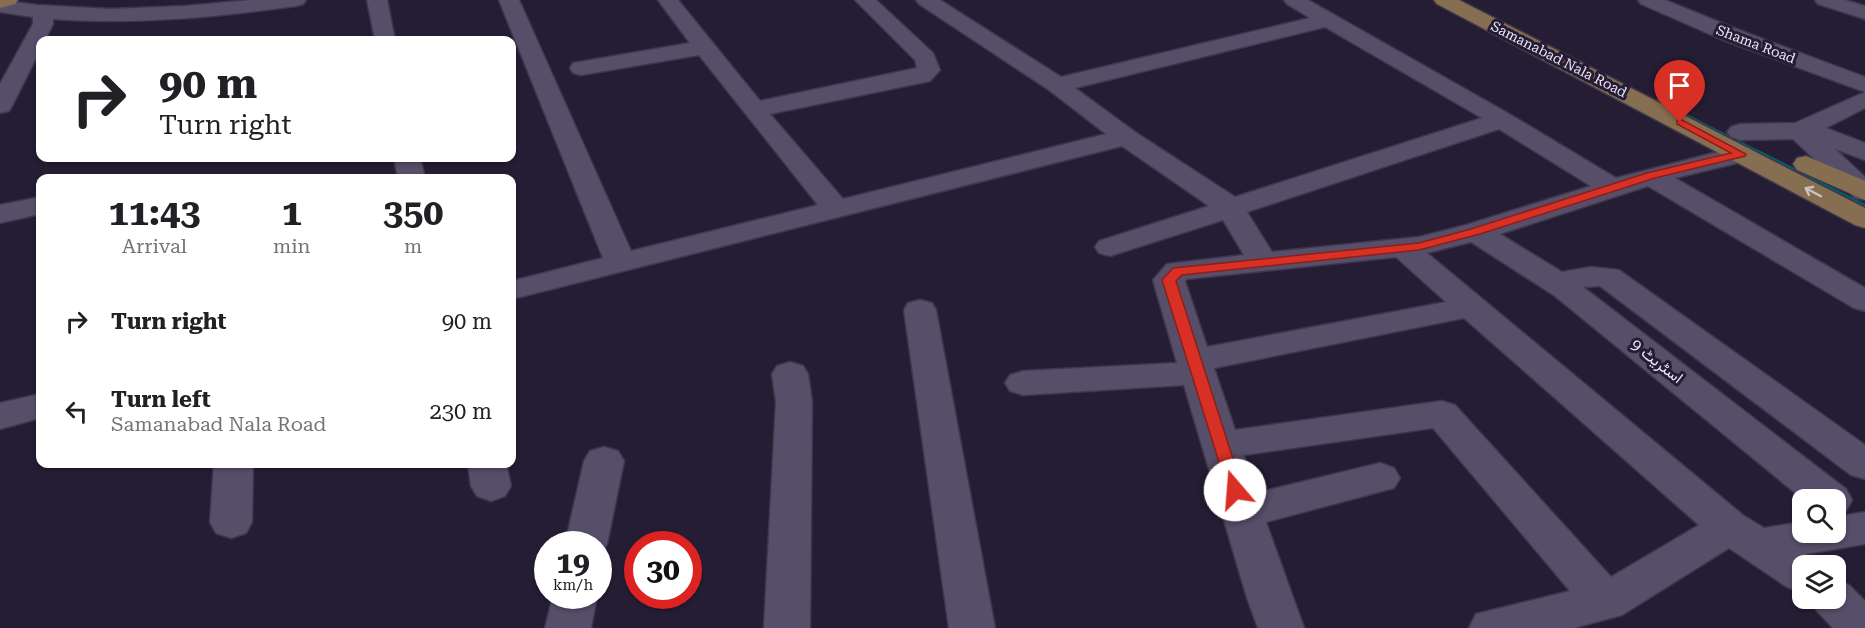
<!DOCTYPE html>
<meta charset="utf-8">
<style>
body{margin:0;font-family:"Roboto Serif",Vazirmatn,serif;background:#f6f6f6;color:#202124;height:100vh;display:flex;flex-direction:column;font-size:22px;white-space:nowrap}
*{box-sizing:border-box;margin:0}
p{font-size:20px;color:#757577}
.icon{flex:none;width:33px;height:33px;fill:none;stroke:currentColor;stroke-width:2;stroke-linecap:round;stroke-linejoin:round}
.map{position:relative;flex:1;overflow:hidden}
.sheet{position:absolute;left:36px;top:174px;width:480px;height:294px;display:flex;flex-direction:column;background:#fff;border-radius:12px;box-shadow:0 2px 4px #0004}
.sheet>*{flex:none}
.banner{position:absolute;left:36px;top:36px;width:480px;height:126px;border-radius:12px;box-shadow:0 2px 4px #0004;background:#fff;color:#202124;overflow:hidden}
.fabs{position:absolute;left:1792px;top:489px;display:grid;gap:12px}
.fabs a{display:grid;place-items:center;width:54px;height:54px;border-radius:12px;background:#fff;box-shadow:0 2px 4px #0004;font-size:30px}
.speed{position:absolute;left:534px;top:531px;display:flex;gap:12px;font-size:30px;font-weight:700;text-align:center}
.speed>*{display:grid;place-content:center;width:78px;height:78px;border-radius:50%;background:#fff;box-shadow:0 2px 4px #0004;line-height:1}
.speed small{font-size:15px;font-weight:400}
.speed .limit{border:9px solid #d22;background:#fff;color:#111}
.pin{position:absolute;display:grid;place-items:center;width:51px;height:51px;color:#fff;margin:-62px -26px;border-radius:50% 50% 50% 0;rotate:-45deg;box-shadow:0 0 6px #0007}
.pin .icon{rotate:45deg}
.me{position:absolute;width:66px;margin:-33px;rotate:342deg;stroke-linejoin:round;filter:drop-shadow(0 0 4px #0008)}
.turn{display:flex;align-items:center;gap:21px;height:126px;padding:0 24px;font-size:27px}
.turn .icon{width:78px;height:78px;stroke-width:2.5}
.turn b{display:block;font-size:42px;line-height:51px}
.eta{display:flex;justify-content:space-evenly;align-items:center;height:102px;text-align:center}
.eta b{font-size:36px;font-weight:700;line-height:42px}
ul{padding:0;list-style:none}
li{display:flex;align-items:center;gap:18px;height:90px;padding:0 24px}
li div{flex:1}
li b{display:block;font-size:22px}
li em{font-style:normal}
.map>svg:first-child{display:block}
.lines{fill:none;stroke-linecap:round;stroke-linejoin:round}
.stream-far1{stroke:#005f6b;stroke-width:4.5}
.stream{stroke:#005f6b;stroke-width:6}
.minor-casing{stroke:#3e374b;stroke-width:3}
.major-casing{stroke:#3e374b;stroke-width:3}
.minor{fill:#574e69;fill-rule:evenodd}
.major{fill:#866e50;fill-rule:evenodd}
.oneway{stroke:#ccc1c4}
.route{fill:#d93025;stroke:#8d1f18;stroke-width:1.5}
.labels{text-anchor:middle;dominant-baseline:central;stroke-width:6;stroke-linejoin:round;paint-order:stroke}
.far-street-label{font-size:14px;fill:#eae5f6;stroke:#251d34}
.street-label{font-size:16px;fill:#eae5f6;stroke:#251d34}
</style>
<div class="map">
<svg width="1865" height="628" viewBox="0 0 1865 628">
<rect width="100%" height="100%" fill="#251d34"/>
<g class="lines">
<path class="stream-far1" d="M1656,101L1761,154"/>
<path class="stream" d="M1758,153L1865,207"/>
<g class="minor-casing">
<path id="minor" d="M0,0L37,5L111,9L185,6L250,0H306L303,4L296,6C215,17 135,25 53,19V24L45,40H40V50L12,106L9,111L0,113V84L33,24V17L0,12Z
M367,0H387L395,40H375Z
M499,0H519L631,251L818,205L699,55L581,75L573,73L570,68L573,63L690,43L658,0H678L760,101L917,68L915,60L855,0H876L933,53L940,70L930,81L770,114L843,199L1106,134L1049,90L919,4L916,0H940L1061,77L1310,18L1287,4L1284,0H1308L1511,115L1616,178L1741,146L1750,148L1754,154L1750,160L1675,178L1865,288V311L1854,308L1648,186L1500,234L1562,272L1591,267L1619,270L1865,445V479L1851,475L1600,286L1583,287L1846,489L1852,500L1846,511L1836,514V500H1804L1555,296L1471,242L1427,253L1744,516L1764,528L1803,522V532H1836V517L1865,512V544L1806,554L1820,566H1803V593L1787,587L1729,548L1622,615L1574,628H1469L1476,614L1570,591L1433,428L1244,455L1256,493L1380,463L1394,468L1400,478L1394,488L1266,522L1304,628H1258L1247,598L1184,385L1023,395L1010,391L1005,383L1010,375L1023,371L1177,363L1153,280L1167,264L1244,255L1223,220L1110,256L1099,253L1095,247L1099,241L1209,206L1122,146L512,299V281L603,258ZM1325,27L1482,118L1235,197L1135,132L1075,88ZM1499,129L1591,186L1466,225L1419,237L1272,252L1247,212ZM1396,257L1446,302L1207,347L1185,281L1187,279ZM1464,318L1699,525L1611,577L1455,405L1442,401L1235,430L1214,368Z
M1638,0H1665L1739,30L1865,77V108L1826,128L1865,143V160L1835,149L1865,177V200L1855,198L1793,139L1740,140L1731,137L1727,132L1731,127L1740,124L1795,123L1865,92L1723,40L1641,4Z
M1815,0H1845L1865,6V19L1818,4Z
M394,158H420L425,178H398Z
M40,197V214L0,223V205Z
M920,300L932,303L936,310L995,628H949L904,310L908,303Z
M790,362L803,366L808,374L812,402L810,628H764L776,402L772,374L777,366Z
M40,394V418L0,429V403Z
M604,447L618,451L624,461L607,544L598,557V544H565L584,461L590,451Z
M214,464H253L252,522L246,533L231,538L216,533L210,522Z
M468,464H506L511,486L505,496L491,501L477,496L471,486Z
M1836,581L1849,585L1865,601V628H1833L1817,611L1811,598H1836Z
M553,596H597L591,628H545Z"/>
</g>
<g class="major-casing">
<path id="major" d="M0,0H18L15,4L0,8Z
M1434,0H1459L1865,208V228L1855,225L1437,4Z
M1806,156L1865,181V200L1797,170L1793,164L1797,158Z"/>
</g>
<use href="#minor" class="minor"/>
<use href="#major" class="major"/>
</g>
<defs><path id="oneway-shaft" d="M-6 0H5M1.5-3L5.5 0L1.5 3" fill="none" stroke-width="1.6" stroke-linecap="round" stroke-linejoin="round" transform="scale(1.5)"/></defs>
<use class="oneway" href="#oneway-shaft" transform="translate(1813 192) rotate(-152)"/>
<path class="route" d="M1680,119L1746,154L1745,156L1655,178L1480,234L1419,250L1182,275L1176,281L1243,490L1241,494L1235,496L1229,494L1162,280L1173,268L1419,243L1471,229L1647,173L1731,153L1677,124V120Z"/>
<g class="labels">
<g class="far-street-label">
<text transform="translate(1756 44) rotate(21)">Shama Road</text>
<text transform="translate(1559 59) rotate(27)">Samanabad Nala Road</text>
</g>
<g class="street-label">
<text transform="translate(1657 361) rotate(38)">اسٹریٹ 9</text>
</g>
</g>
</svg>
<div class="fabs">
<a><svg class="icon" aria-label="search" viewBox="0 0 24 24"><circle cx="10" cy="10" r="6"/><path d="M15 15l6 6"/></svg></a>
<a><svg class="icon" aria-label="layers" viewBox="0 0 24 24"><path d="M12 4l9 5-9 5-9-5zM3 14l9 5 9-5"/></svg></a>
</div>
<div class="speed"><div>19<small>km/h</small></div><div class="limit">30</div></div>
<div class="pin" style="left:1680px;top:122px;background:#d93025"><svg class="icon" aria-label="arrive" viewBox="0 0 24 24"><path d="M6 21V4h12l-3 4 3 4H6"/></svg></div>
<svg class="me" style="left:1235px;top:490px" viewBox="-20 -20 40 40"><circle r="19" fill="#fff"/><path d="M0-13L10 11 0 6-10 11z" fill="#d93025"/></svg>
<div class="banner">
<div class="turn"><svg class="icon" aria-label="right" viewBox="0 0 24 24"><path d="M7 20v-9h11M14 6l5 5-5 5"/></svg><div><b>90 m</b>Turn right</div></div>
</div>
<section class="sheet">
<div class="eta">
<div><b>11:43</b><p>Arrival</p></div>
<div><b>1</b><p>min</p></div>
<div><b>350</b><p>m</p></div>
</div>
<ul>
<li><svg class="icon" aria-label="right" viewBox="0 0 24 24"><path d="M7 20v-9h11M14 6l5 5-5 5"/></svg><div><b>Turn right</b></div><em>90 m</em></li>
<li><svg class="icon" aria-label="left" viewBox="0 0 24 24"><path d="M17 20v-9H6M10 6l-5 5 5 5"/></svg><div><b>Turn left</b><p>Samanabad Nala Road</p></div><em>230 m</em></li>
</ul>
</section>
</div>
